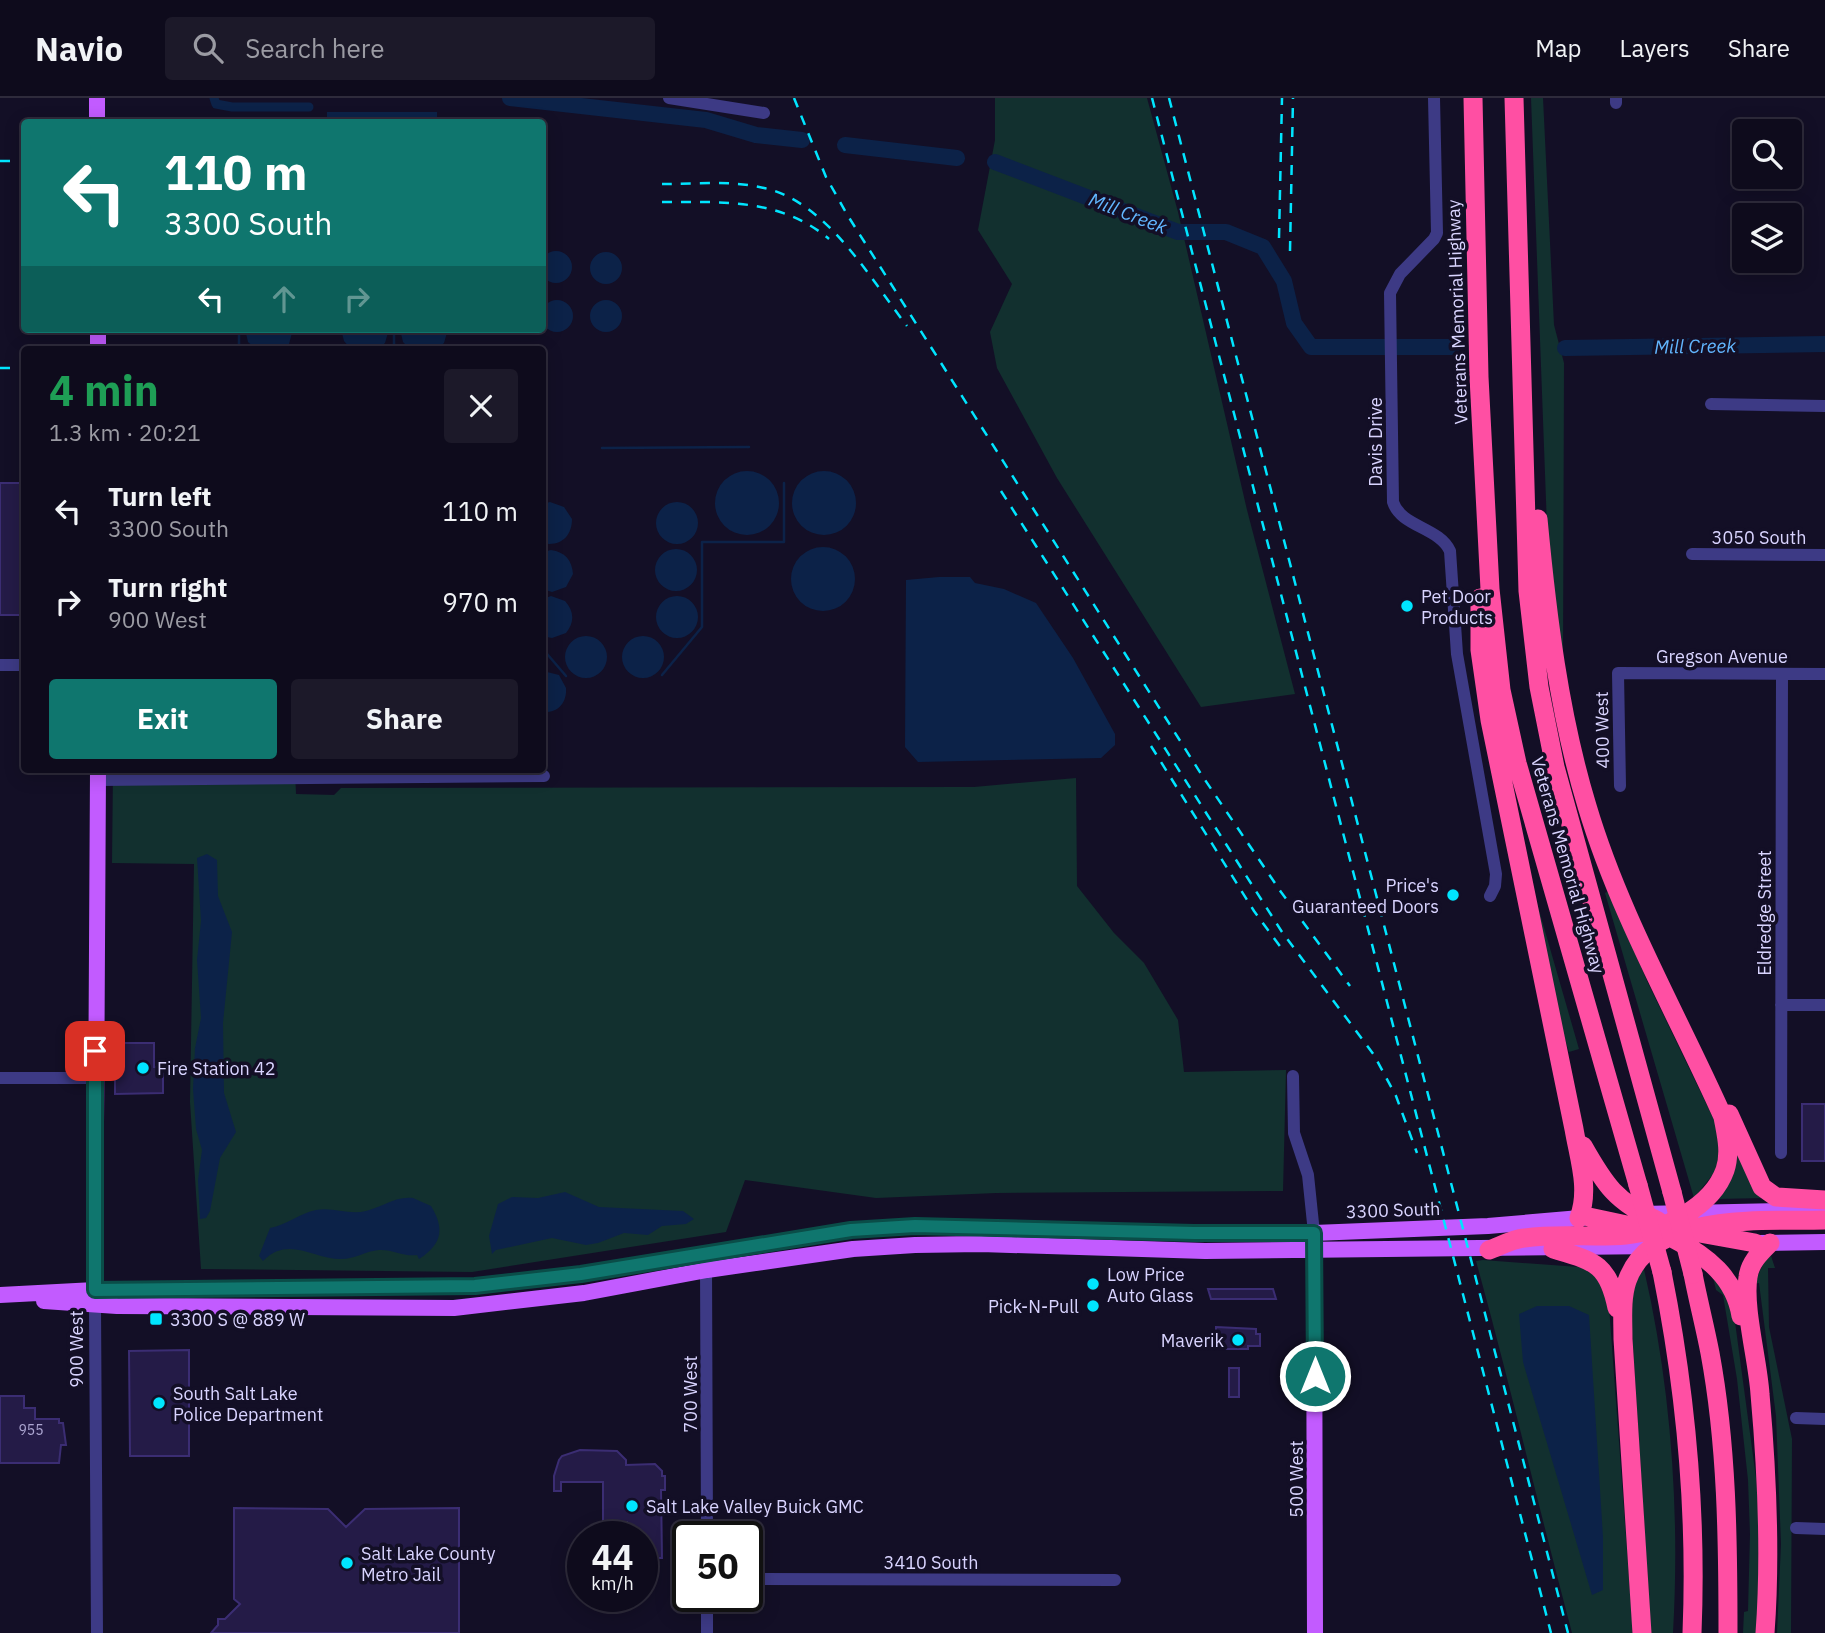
<!DOCTYPE html>
<meta charset="utf-8">
<style>
body{margin:0;font-family:"IBM Plex Sans",sans-serif;background:#1c1929;color:#f1f3f6;height:100vh;display:flex;flex-direction:column;font-size:26px;white-space:nowrap}
*{box-sizing:border-box;margin:0}
p{font-size:23px;color:#9b9ba3}
.icon{flex:none;width:38px;height:38px;fill:none;stroke:currentColor;stroke-width:2;stroke-linecap:round;stroke-linejoin:round}
.map{position:relative;flex:1;overflow:hidden}
.details{position:absolute;left:21px;top:248px;width:525px;height:427px;display:flex;flex-direction:column;background:#0e0b1c;border-radius:7px;box-shadow:0 4px 18px #0003,0 0 0 2px #2e2b3b}
.details>*{flex:none}
.guide{position:absolute;left:21px;top:21px;width:525px;height:214px;border-radius:7px;box-shadow:0 4px 18px #0003,0 0 0 2px #2e2b3b;background:#0f766e;color:#fff;overflow:hidden}
.tools{position:absolute;left:1732px;top:21px;display:grid;gap:14px}
.tools a{display:grid;place-items:center;width:70px;height:70px;border-radius:7px;background:#0e0b1c;box-shadow:0 4px 18px #0003,0 0 0 2px #2e2b3b;font-size:35px}
.speed{position:absolute;left:567px;top:1423px;display:flex;gap:14px;font-size:35px;font-weight:700;text-align:center}
.speed>*{display:grid;place-content:center;width:91px;height:91px;border-radius:50%;background:#0e0b1c;box-shadow:0 4px 18px #0003,0 0 0 2px #2e2b3b;line-height:1}
.speed small{font-size:18px;font-weight:400}
.speed .limit{border:4px solid #111;border-radius:10px;background:#fff;color:#111}
.pin{position:absolute;display:grid;place-items:center;width:60px;height:60px;color:#fff;margin:-30px;border-radius:14px;box-shadow:0 4px 10px #0006}
.me{position:absolute;width:77px;margin:-38px;rotate:0deg;stroke-linejoin:round;filter:drop-shadow(0 0 5px #0008)}
.turn{display:flex;align-items:center;gap:24px;height:147px;padding:0 28px;font-size:32px}
.turn .icon{width:91px;height:91px;stroke-width:2.5}
.turn b{display:block;font-size:49px;line-height:60px}
.lanes{display:flex;align-items:center;height:66px;padding:0 28px;background:#0003;justify-content:center;gap:35px;direction:ltr}
.lanes .off{opacity:.35}
.round{display:grid;place-items:center;flex:none;width:74px;height:74px;border-radius:7px;background:#1c1929}
.summary{display:flex;align-items:center;justify-content:space-between;height:119px;padding:0 28px}
h1{font-size:42px;font-weight:700;line-height:52px;color:#1e9e55}
.primary-button{display:flex;gap:14px;margin-top:auto;padding:14px 28px}
.primary-button a{flex:1;height:80px;border-radius:7px;background:#0f766e;color:#fff;font-size:28px;font-weight:700;line-height:80px;text-align:center}
.primary-button a+a{background:#1c1929;color:#f1f3f6}
ul{padding:0;list-style:none}
li{display:flex;align-items:center;gap:21px;height:91px;padding:0 28px}
li div{flex:1}
li b{display:block;font-size:26px}
li em{font-style:normal}
header{display:flex;align-items:center;gap:42px;box-sizing:border-box;height:98px;padding:0 35px;background:#0e0b1c;border-bottom:2px solid #2e2b3b}
header strong{font-size:33px}
nav{display:flex;gap:38px;margin-inline-start:auto;font-size:24px}
.search{width:490px;height:63px;background:#1c1929;display:flex;align-items:center;gap:18px;box-sizing:border-box;padding:0 24px;border-radius:7px;color:#9b9ba3;font-size:26px}
.map>svg:first-child{display:block}
.green{fill:#12302f}
.water{fill:#0c2248}
.lines{fill:none;stroke-linecap:round;stroke-linejoin:round}
.stream{stroke:#0c2248;stroke-width:2.5}
.canal{stroke:#0c2248;stroke-width:9}
.river{stroke:#0c2248;stroke-width:16}
.building{fill:#241b47;stroke:#3b2d73;stroke-width:2}
.minor{stroke:#3d3a85;stroke-width:12}
.major{stroke:#c25bff;stroke-width:16}
.highway{stroke:#ff4fa3;stroke-width:19}
.rail{stroke:#00e5ff;stroke-width:2.5;stroke-dasharray:10 9;stroke-linecap:butt}
.highway-bridge{stroke:#ff4fa3;stroke-width:19}
.route-casing{stroke:#0a4d48;stroke-width:18}
.route{stroke:#0f766e;stroke-width:12}
.poi-dot{fill:#00e5ff;stroke:#130f26;stroke-width:2.5}
.labels{text-anchor:middle;dominant-baseline:central;stroke-width:7;stroke-linejoin:round;paint-order:stroke}
.number-label{font-size:14px;fill:#aca6d1}
.street-label{font-size:18px;fill:#d9d4ff;stroke:#130f26}
.poi-label{font-size:18px;fill:#d9d4ff;stroke:#130f26;text-anchor:start}
.water-label{font-size:19px;font-style:italic;fill:#62b6ff;stroke:#130f26}
</style>
<header>
<strong>Navio</strong>
<div class="search"><svg class="icon" aria-label="search" viewBox="0 0 24 24"><circle cx="10" cy="10" r="6"/><path d="M15 15l6 6"/></svg>Search here</div>
<nav><a>Map</a><a>Layers</a><a>Share</a></nav>
</header>
<div class="map">
<svg width="1825" height="1535" viewBox="0 0 1825 1535">
<rect width="100%" height="100%" fill="#130f26"/>
<path class="green" d="M995,0H1147L1178,114L1247,412L1295,596L1201,609L1057,380L997,270L990,234L1012,186L978,132L995,42Z
M1531,0H1543L1554,227L1564,265L1563,567L1547,429Z
M113,672H295L296,696L334,697L341,690L974,689L1076,680L1077,788L1114,835L1144,865L1178,922L1184,974L1286,972L1283,1093L996,1095L876,1100L745,1082L726,1134L472,1174L201,1171L190,1004L194,766L112,765Z
M1528,774L1579,951L1569,954L1562,931Z
M1609,793L1647,883L1717,1028L1720,1058L1714,1075L1694,1100L1605,795Z
M1735,1047L1766,1100L1714,1101Z
M1771,1158L1775,1170H1768L1769,1229L1792,1341L1791,1535H1777L1781,1446L1776,1318L1759,1185L1754,1186L1765,1162Z
M1483,1162L1579,1169L1597,1175L1609,1208L1633,1535H1572C1539,1411 1510,1286 1476,1163Z
M1643,1167C1671,1286 1680,1413 1673,1535H1651L1630,1201Z
M1712,1175L1733,1209L1756,1380L1760,1440L1757,1535H1743L1744,1514L1748,1513L1750,1436L1748,1382L1737,1281L1723,1197L1716,1192Z"/>
<path class="water" d="M327,14H437V20H433V23L327,24Z
M540 169a16 16 0 1 1 32 0a16 16 0 1 1-32 0Z
M590 170a16 16 0 1 1 32 0a16 16 0 1 1-32 0Z
M590 218a16 16 0 1 1 32 0a16 16 0 1 1-32 0Z
M541 218a16 16 0 1 1 32 0a16 16 0 1 1-32 0Z
M245,231H293L289,246L283,251L257,252L248,244Z
M341,231H389L385,245L376,252L350,250L344,243Z
M400,231H448L444,245L436,252L409,250L403,244Z
M792 405a32 32 0 1 1 64 0a32 32 0 1 1-64 0Z
M715 405a32 32 0 1 1 64 0a32 32 0 1 1-64 0Z
M550,404L564,409L572,421C572,439 560,449 542,445L543,406Z
M656 425a21 21 0 1 1 42 0a21 21 0 1 1-42 0Z
M791 481a32 32 0 1 1 64 0a32 32 0 1 1-64 0Z
M655 472a21 21 0 1 1 42 0a21 21 0 1 1-42 0Z
M551,452C565,454 572,462 573,476L566,489L552,494L542,491L543,454Z
M939,479H970L975,485L1004,491L1036,505L1073,560L1115,636V647L1101,660L918,664L905,649L906,482Z
M551,498L565,503C574,513 575,524 566,535L552,540L542,538L543,501Z
M656 519a21 21 0 1 1 42 0a21 21 0 1 1-42 0Z
M565 559a21 21 0 1 1 42 0a21 21 0 1 1-42 0Z
M622 559a21 21 0 1 1 42 0a21 21 0 1 1-42 0Z
M543,573L559,577L566,590C567,605 558,615 543,614Z
M207,756L217,762L218,798L232,834L223,925L224,995L236,1034L220,1060L210,1113L206,1120L200,1121L198,1082L202,1052L196,1031L193,991L195,950L201,920L197,862L201,823L197,760Z
M565,1094L599,1109L683,1113L694,1121L686,1126L662,1128L648,1137L624,1135L598,1145L586,1147L552,1140L496,1152L492,1156L489,1138L498,1106L512,1099L538,1100Z
M413,1100L431,1108C445,1131 442,1146 419,1161L417,1157C404,1159 392,1151 379,1152C366,1153 355,1161 341,1161C313,1161 288,1137 263,1163L259,1158L270,1130C287,1127 300,1115 316,1112C333,1109 349,1117 366,1113C383,1109 395,1098 413,1100Z
M1537,1208H1569L1589,1217L1603,1439V1492L1592,1497L1523,1264L1519,1216Z"/>
<g class="lines">
<path class="stream" d="M239,252V231
M390,252L394,249V231
M602,350L749,349
M542,550L566,578
M662,577L702,529V444H784V385"/>
<path class="canal" d="M214,0L216,6L232,9H309"/>
<path class="river" d="M510,0L706,22L756,37L802,42
M845,47L957,60
M995,64L1178,134H1226L1263,149L1284,183L1294,225L1311,249H1452
M1565,250L1825,246"/>
</g>
<path class="building" d="M0,385H24V517H0Z
M122,945H154V969H163V995L115,996V970H122Z
M1802,1006H1825V1063H1802Z
M1208,1191H1273L1276,1201H1211Z
M1216,1229L1256,1231V1236H1260V1248H1248V1251H1216Z
M189,1252V1358H130L129,1253Z
M1229,1270H1239V1299H1229Z
M0,1298H24V1310H35V1321H59V1325H63L66,1347H61L59,1365H0Z
M580,1352L617,1353L626,1362V1367L655,1366L662,1373V1378H665V1392H661L662,1460H642V1438H627V1424H603V1384H561V1393H554V1378L559,1362L562,1358Z
M234,1410L328,1411L346,1429L365,1411L459,1410V1535H211L218,1527V1521H225L240,1506L234,1501Z"/>
<g class="lines">
<path class="minor" d="M669,0L764,15
M1434,0L1437,135L1434,141L1400,176L1390,195L1393,404C1401,429 1439,429 1450,453L1457,556L1496,776L1495,788L1490,798
M1616,5V0
M1711,306L1825,308
M1692,456L1825,457
M0,567H24
M98,682L544,678
M1620,688L1618,575L1825,576
M1781,907H1825
M1293,978L1294,1035L1308,1077L1314,1135
M0,980H95
M1781,1055L1782,576
M706,1165L707,1438
M95,1207L97,1535
M1796,1320L1825,1321
M1796,1430L1825,1431
M747,1481L1115,1482
M707,1498V1535"/>
<path class="major" d="M97,0V24
M98,231V252
M1642,1116L1825,1112
M1314,1144L1315,1535
M1758,1145L1825,1144
M0,1197L95,1192L475,1188L581,1176L851,1132L915,1128L1194,1135H1314L1488,1128L1592,1119
M95,1202L98,672
M44,1203L117,1208L454,1210L584,1195L707,1172L853,1151L915,1147L981,1146L1205,1153L1658,1148"/>
<path class="highway" d="M1473,0L1479,279L1490,491L1501,592L1517,665L1638,1087
M1514,0L1528,493L1539,589L1555,669L1672,1094
M1480,500V552L1490,622L1574,1031C1579,1061 1590,1091 1579,1120
M1729,1016L1762,1089L1776,1099L1825,1102
M1583,1048C1605,1087 1616,1104 1658,1123
M1589,1119L1636,1129
M1694,1134L1755,1145
M1674,1141C1707,1158 1735,1180 1741,1218
M1553,1151C1594,1163 1608,1165 1617,1210
M1489,1152C1500,1148 1513,1141 1524,1140C1558,1135 1593,1140 1626,1137C1663,1133 1712,1109 1725,1072C1731,1054 1726,1036 1723,1019C1677,916 1619,816 1587,708C1559,616 1547,517 1538,421
M1662,1174C1686,1294 1697,1413 1692,1535
M1693,1176C1698,1202 1705,1229 1710,1255C1727,1347 1728,1442 1728,1535
M1642,1535L1623,1241C1623,1222 1621,1201 1627,1183C1652,1112 1765,1124 1825,1122
M1765,1535C1771,1456 1767,1375 1760,1296C1758,1263 1743,1209 1748,1179C1750,1164 1760,1155 1770,1145"/>
<path class="rail" d="M794,0L826,79L848,118L1203,679L1281,794L1350,888
M1152,0L1551,1535
M1169,0L1568,1535
M0,63H24
M662,86C695,86 731,82 764,90C827,104 869,179 907,228
M662,104C721,104 781,100 829,141
M1279,140L1282,0
M1290,153L1293,0
M0,270H24
M1001,393L1282,834L1374,957L1396,998L1417,1055
M1151,648L1254,813L1282,851"/>
<path class="highway-bridge" d="M1638,1087L1662,1174
M1672,1094L1693,1176"/>
</g>
<g class="lines">
<g class="route-casing">
<path id="route" d="M95,953V1192L475,1188L581,1176L851,1132L915,1128L1194,1135H1314L1315,1278"/>
</g>
<use href="#route" class="route"/>
</g>
<g class="poi-dot">
<circle cx="1407" cy="508" r="7"/>
<circle cx="1453" cy="797" r="7"/>
<circle cx="143" cy="970" r="7"/>
<circle cx="1093" cy="1186" r="7"/>
<circle cx="1093" cy="1208" r="7"/>
<rect x="149" y="1214" width="14" height="14" rx="3.5"/>
<circle cx="1238" cy="1242" r="7"/>
<circle cx="159" cy="1305" r="7"/>
<circle cx="632" cy="1408" r="7"/>
<circle cx="347" cy="1465" r="7"/>
</g>
<g class="labels">
<g class="number-label">
<text x="31" y="1332">955</text>
</g>
<g class="street-label">
<text transform="translate(1457 214) rotate(-92)">Veterans Memorial Highway</text>
<text transform="translate(1375 344) rotate(-90)">Davis Drive</text>
<text x="1759" y="439">3050 South</text>
<text x="1722" y="558">Gregson Avenue</text>
<text transform="translate(1602 632) rotate(-91)">400 West</text>
<text transform="translate(1568 767) rotate(74)">Veterans Memorial Highway</text>
<text transform="translate(1764 815) rotate(-90)">Eldredge Street</text>
<text transform="translate(1393 1112) rotate(-2)">3300 South</text>
<text transform="translate(76 1251) rotate(-90)">900 West</text>
<text transform="translate(690 1296) rotate(-90)">700 West</text>
<text transform="translate(1296 1381) rotate(-90)">500 West</text>
<text x="931" y="1464">3410 South</text>
</g>
<g class="poi-label">
<text x="1421" y="498">Pet Door<tspan x="1421" dy="21">Products</tspan></text>
<text x="1439" y="787" text-anchor="end">Price's<tspan x="1439" dy="21">Guaranteed Doors</tspan></text>
<text x="157" y="970">Fire Station 42</text>
<text x="1107" y="1176">Low Price<tspan x="1107" dy="21">Auto Glass</tspan></text>
<text x="1079" y="1208" text-anchor="end">Pick-N-Pull</text>
<text x="170" y="1221">3300 S @ 889 W</text>
<text x="1224" y="1242" text-anchor="end">Maverik</text>
<text x="173" y="1295">South Salt Lake<tspan x="173" dy="21">Police Department</tspan></text>
<text x="646" y="1408">Salt Lake Valley Buick GMC</text>
<text x="361" y="1455">Salt Lake County<tspan x="361" dy="21">Metro Jail</tspan></text>
</g>
<g class="water-label">
<text transform="translate(1128 115) rotate(21)">Mill Creek</text>
<text transform="translate(1695 248) rotate(-1)">Mill Creek</text>
</g>
</g>
</svg>
<div class="tools">
<a><svg class="icon" aria-label="search" viewBox="0 0 24 24"><circle cx="10" cy="10" r="6"/><path d="M15 15l6 6"/></svg></a>
<a><svg class="icon" aria-label="layers" viewBox="0 0 24 24"><path d="M12 4l9 5-9 5-9-5zM3 14l9 5 9-5"/></svg></a>
</div>
<div class="speed"><div>44<small>km/h</small></div><div class="limit">50</div></div>
<div class="pin" style="left:95px;top:953px;background:#d93025"><svg class="icon" aria-label="arrive" viewBox="0 0 24 24"><path d="M6 21V4h12l-3 4 3 4H6"/></svg></div>
<svg class="me" style="left:1315px;top:1278px" viewBox="-20 -20 40 40"><circle r="17" fill="#0f766e" stroke="#fff" stroke-width="3"/><path d="M0-11L8 9 0 5-8 9z" fill="#fff"/></svg>
<div class="guide">
<div class="turn"><svg class="icon" aria-label="left" viewBox="0 0 24 24"><path d="M17 20v-9H6M10 6l-5 5 5 5"/></svg><div><b>110 m</b>3300 South</div></div>
<div class="lanes"><svg class="icon" aria-label="left" viewBox="0 0 24 24"><path d="M17 20v-9H6M10 6l-5 5 5 5"/></svg><svg class="icon off" aria-label="ahead" viewBox="0 0 24 24"><path d="M12 20V5M6 11l6-6 6 6"/></svg><svg class="icon off" aria-label="right" viewBox="0 0 24 24"><path d="M7 20v-9h11M14 6l5 5-5 5"/></svg></div>
</div>
<section class="details">
<div class="summary"><div><h1>4 min</h1><p>1.3 km · 20:21</p></div><a class="round"><svg class="icon" aria-label="close" viewBox="0 0 24 24"><path d="M6 6l12 12M18 6L6 18"/></svg></a></div>
<ul>
<li><svg class="icon" aria-label="left" viewBox="0 0 24 24"><path d="M17 20v-9H6M10 6l-5 5 5 5"/></svg><div><b>Turn left</b><p>3300 South</p></div><em>110 m</em></li>
<li><svg class="icon" aria-label="right" viewBox="0 0 24 24"><path d="M7 20v-9h11M14 6l5 5-5 5"/></svg><div><b>Turn right</b><p>900 West</p></div><em>970 m</em></li>
</ul>
<div class="primary-button"><a>Exit</a><a>Share</a></div>
</section>
</div>
